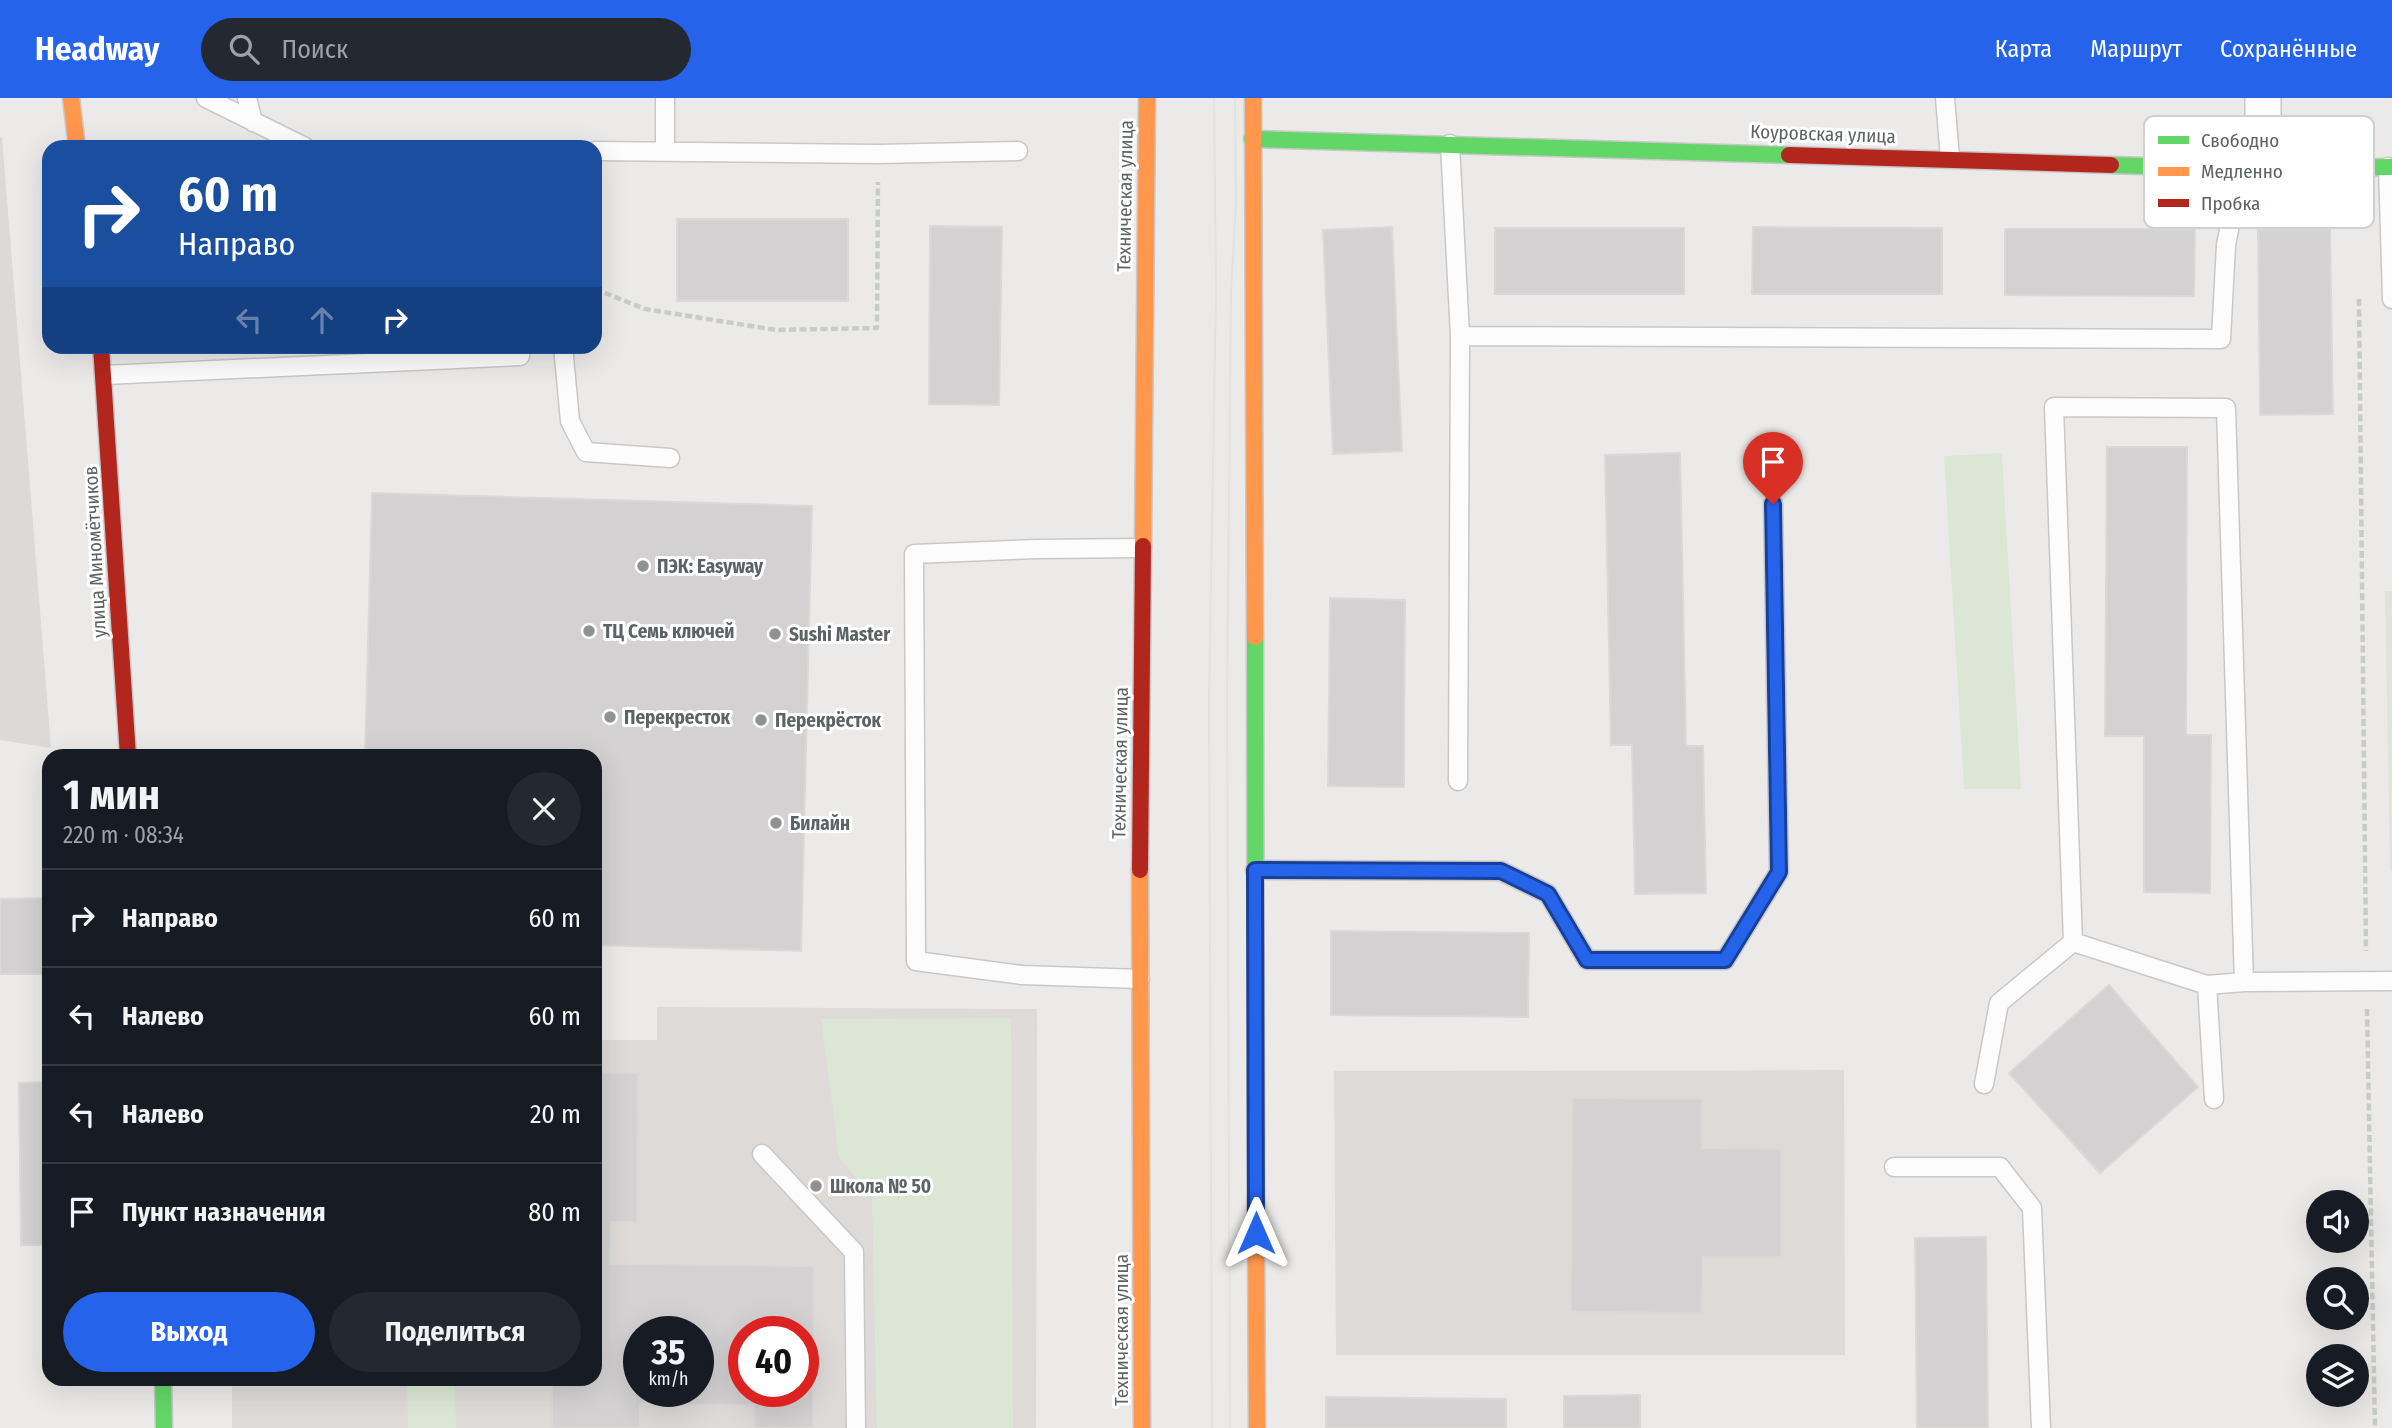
<!DOCTYPE html>
<html lang="ru">
<meta charset="utf-8">
<style>
body{margin:0;font-family:"Fira Sans Condensed",sans-serif;background:#242831;color:#f1f3f6;height:100vh;display:flex;flex-direction:column;font-size:26px;white-space:nowrap}
*{box-sizing:border-box;margin:0}
p{font-size:23px;color:#9ea1a6}
.icon{flex:none;width:38px;height:38px;fill:none;stroke:currentColor;stroke-width:2;stroke-linecap:round;stroke-linejoin:round}
.map{position:relative;flex:1;overflow:hidden}
.drawer{position:absolute;left:42px;top:651px;width:560px;height:637px;display:flex;flex-direction:column;background:#171b24;border-radius:21px;box-shadow:0 7px 28px #0002}
.drawer>*{flex:none}
.banner{position:absolute;left:42px;top:42px;width:560px;height:214px;border-radius:21px;box-shadow:0 7px 28px #0002;background:#1a4fa0;color:#fff;overflow:hidden}
.buttons{position:absolute;left:2306px;top:1092px;display:grid;gap:14px}
.buttons a{display:grid;place-items:center;width:63px;height:63px;border-radius:50%;background:#171b24;box-shadow:0 7px 28px #0002;font-size:35px}
.speed{position:absolute;left:623px;top:1218px;display:flex;gap:14px;font-size:35px;font-weight:700;text-align:center}
.speed>*{display:grid;place-content:center;width:91px;height:91px;border-radius:50%;background:#171b24;box-shadow:0 7px 28px #0002;line-height:1}
.speed small{font-size:18px;font-weight:400}
.speed .limit{border:10px solid #d22;background:#fff;color:#111}
.pin{position:absolute;display:grid;place-items:center;width:60px;height:60px;color:#fff;margin:-72px -30px;border-radius:50% 50% 50% 0;rotate:-45deg;box-shadow:0 0 7px #0007}
.pin .icon{rotate:45deg}
.me{position:absolute;width:77px;margin:-38px;rotate:0deg;stroke-linejoin:round;filter:drop-shadow(0 0 5px #0008)}
.turn{display:flex;align-items:center;gap:24px;height:147px;padding:0 21px;font-size:32px}
.turn .icon{width:91px;height:91px;stroke-width:2.5}
.turn b{display:block;font-size:49px;line-height:60px}
.lanes{display:flex;align-items:center;height:66px;padding:0 21px;background:#0003;justify-content:center;gap:35px;direction:ltr}
.lanes .off{opacity:.35}
.round{display:grid;place-items:center;flex:none;width:74px;height:74px;border-radius:37px;background:#242831}
.headline{display:flex;align-items:center;justify-content:space-between;height:119px;padding:0 21px}
h1{font-size:42px;font-weight:700;line-height:52px}
.cta{display:flex;gap:14px;margin-top:auto;padding:14px 21px}
.cta a{flex:1;height:80px;border-radius:42px;background:#2563eb;color:#fff;font-size:28px;font-weight:700;line-height:80px;text-align:center}
.cta a+a{background:#242831;color:#f1f3f6}
ul{padding:0;list-style:none}
li{display:flex;align-items:center;gap:21px;height:98px;padding:0 21px;border-top:2px solid #363941}
li div{flex:1}
li b{display:block;font-size:26px}
li em{font-style:normal}
header{display:flex;align-items:center;gap:42px;box-sizing:border-box;height:98px;padding:0 35px;background:#2563eb;color:#fff}
header strong{font-size:33px}
nav{display:flex;gap:38px;margin-inline-start:auto;font-size:24px}
.search{width:490px;height:63px;background:#242831;display:flex;align-items:center;gap:18px;box-sizing:border-box;padding:0 24px;border-radius:38px;color:#9ea1a6;font-size:26px}
.map>svg:first-child{display:block}
.industrial{fill:#dcd9d8}
.education{fill:#dedad8;fill-rule:evenodd}
.green{fill:#dbe7d4}
.building{fill:#d3d1d1;stroke:#dbd9d7;stroke-width:2;fill-rule:evenodd}
.lines{fill:none;stroke-linecap:round;stroke-linejoin:round}
.lane-casing{stroke:#c9c8c8;stroke-width:21}
.street-casing{stroke:#c9c8c8;stroke-width:38}
.fast-casing{stroke:#c8c8c8;stroke-width:19}
.slow-casing{stroke:#c8c8c8;stroke-width:19}
.jam-casing{stroke:#c8c8c8;stroke-width:19}
.path{stroke:#c8ccc9;stroke-width:4.5;stroke-dasharray:7 3.5;stroke-linecap:butt}
.lane{stroke:#fcfcfc;stroke-width:18}
.street{stroke:#fcfcfc;stroke-width:35}
.fast{stroke:#63d668;stroke-width:16}
.slow{stroke:#ff974d;stroke-width:16}
.jam{stroke:#b3261e;stroke-width:16}
.tram{stroke:#e2e2e2;stroke-width:2}
.route-casing{stroke:#184099;stroke-width:18}
.route{stroke:#2563eb;stroke-width:12}
.poi-dot{fill:#8f9293;stroke:#fff;stroke-width:2.5}
.labels{text-anchor:middle;dominant-baseline:central;stroke-width:6;stroke-linejoin:round;paint-order:stroke}
.street-label{font-size:19px;fill:#5d6365;stroke:#fff}
.poi-label{font-size:19px;font-weight:bold;fill:#5d6365;stroke:#fff;text-anchor:start}
.key{fill:#fff;stroke:#ced0d1;stroke-width:2}
.key-label{font-size:19px;fill:#5d6365}
</style>
<header>
<strong>Headway</strong>
<div class="search"><svg class="icon" aria-label="search" viewBox="0 0 24 24"><circle cx="10" cy="10" r="6"/><path d="M15 15l6 6"/></svg>Поиск</div>
<nav><a>Карта</a><a>Маршрут</a><a>Сохранённые</a></nav>
</header>
<div class="map">
<svg width="2392" height="1330" viewBox="0 0 2392 1330">
<rect width="100%" height="100%" fill="#eceae8"/>
<path class="industrial" d="M0,39H2L51,650L0,642Z"/>
<path class="education" d="M657,909L1037,911L1036,1330H232V1281H595V942H657ZM639,1234H698V1293H639ZM744,1234H803V1293H744Z
M1844,972L1845,1257H1336L1334,973Z"/>
<path class="green" d="M2002,355L2021,691H1964L1944,358Z
M2385,493H2392V773H2390Z
M1011,920L1013,1330H877L872,1100L839,1059L821,921Z
M407,1281H455L456,1330H408Z"/>
<path class="building" d="M677,121H848V203H677Z
M930,128L1002,129L999,307L929,306Z
M1392,129L1402,353L1333,356L1323,132Z
M1753,129L1942,130V196H1752Z
M1495,130H1684V196H1495Z
M2005,131H2195L2194,198L2005,197Z
M2258,132H2330L2333,316L2260,317Z
M2107,349H2187L2186,637H2211L2210,795L2144,794V638H2105Z
M1680,355L1686,648H1703L1706,795L1635,796L1632,647H1611L1605,357Z
M372,395L812,408L801,853L595,847V658H365Z
M1330,500L1405,502L1404,689L1328,688Z
M49,800V876H0V801Z
M1331,833L1529,835L1528,919L1331,917Z
M2109,887L2198,989L2100,1075L2009,975Z
M595,975H638L637,1124H611L610,1166L814,1168L813,1330H754V1307L640,1306V1330H552V1281H595ZM639,1234H698V1293H639ZM744,1234H803V1293H744Z
M49,984V1147H21L19,985Z
M1572,1000L1702,1001V1050L1781,1051V1159H1703L1702,1215L1571,1214Z
M1986,1139L1988,1330H1917L1915,1140Z
M1640,1297V1330H1564V1298Z
M1326,1299L1506,1301V1330H1326Z"/>
<g class="lines">
<g class="lane-casing">
<path id="lane" d="M206,0L305,49
M247,0L253,24
M665,0V52
M1945,0L1950,60
M1450,46L1460,238L1458,683
M595,53L878,56L1018,53
M2388,69L2392,201
M1460,238L2221,241L2226,147L2241,71
M563,248L570,323L586,354L670,360
M105,277L520,258L521,248
M1255,772L1501,773L1548,796L1587,862H1725L1779,774L1773,406
M2073,844L2054,309L2226,310L2244,884
M1140,881L1022,877L916,863L914,456L1037,451L1142,450
M2207,887L2214,1001
M1984,986L1999,905L2073,844L2207,887L2244,884L2392,883
M762,1056L854,1154L856,1330
M1894,1069H2000L2032,1110L2041,1330"/>
</g>
<g class="street-casing">
<path id="street" d="M2263,0V71"/>
</g>
<g class="fast-casing">
<path id="fast" d="M1252,41L1789,57
M2111,67L2241,71L2392,69
M1255,539L1256,1134
M163,1281L164,1330"/>
</g>
<g class="slow-casing">
<path id="slow" d="M71,0L77,49
M1253,0L1255,539
M1143,448L1147,0
M1140,772L1142,1330
M1256,1134L1257,1330"/>
</g>
<g class="jam-casing">
<path id="jam" d="M1789,57L2111,67
M101,248L128,658
M1140,772L1143,448"/>
</g>
<path class="path" d="M595,191L645,211L776,232L877,230L878,84
M2359,201L2366,853
M2367,911L2375,1330"/>
<use href="#lane" class="lane"/>
<use href="#street" class="street"/>
<use href="#fast" class="fast"/>
<use href="#slow" class="slow"/>
<use href="#jam" class="jam"/>
<path class="tram" d="M1212,1330L1209,603L1216,193L1214,0
M1230,1330L1227,604L1231,192L1236,106L1235,0"/>
</g>
<g class="lines">
<g class="route-casing">
<path id="route" d="M1256,1135L1255,772L1501,773L1548,796L1587,862H1725L1779,774L1773,406"/>
</g>
<use href="#route" class="route"/>
</g>
<g class="poi-dot">
<circle cx="643" cy="468" r="7"/>
<circle cx="589" cy="533" r="7"/>
<circle cx="775" cy="536" r="7"/>
<circle cx="610" cy="619" r="7"/>
<circle cx="761" cy="622" r="7"/>
<circle cx="776" cy="725" r="7"/>
<circle cx="816" cy="1088" r="7"/>
</g>
<g class="labels">
<g class="street-label">
<text transform="translate(1823 36) rotate(2)">Коуровская улица</text>
<text transform="translate(1125 98) rotate(-89)">Техническая улица</text>
<text transform="translate(95 454) rotate(-93)">улица Миномётчиков</text>
<text transform="translate(1120 665) rotate(-89)">Техническая улица</text>
<text transform="translate(1121 1232) rotate(-90)">Техническая улица</text>
</g>
<g class="poi-label">
<text x="657" y="468">ПЭК: Easyway</text>
<text x="603" y="533">ТЦ Семь ключей</text>
<text x="789" y="536">Sushi Master</text>
<text x="624" y="619">Перекресток</text>
<text x="775" y="622">Перекрёсток</text>
<text x="790" y="725">Билайн</text>
<text x="830" y="1088">Школа № 50</text>
</g>
</g>
<rect x="2144" y="18" width="230" height="112" rx="10" class="key"/>
<rect x="2158" y="38" width="31" height="8" fill="#63d668"/>
<rect x="2158" y="69" width="31" height="9" fill="#ff974d"/>
<rect x="2158" y="101" width="31" height="8" fill="#b3261e"/>
<g class="key-label">
<text x="2201" y="49">Свободно</text>
<text x="2201" y="80">Медленно</text>
<text x="2201" y="112">Пробка</text>
</g>
</svg>
<div class="buttons">
<a><svg class="icon" aria-label="sound" viewBox="0 0 24 24"><path d="M4 9h4l5-4v14l-5-4H4zM17 9q2 3 0 6"/></svg></a>
<a><svg class="icon" aria-label="search" viewBox="0 0 24 24"><circle cx="10" cy="10" r="6"/><path d="M15 15l6 6"/></svg></a>
<a><svg class="icon" aria-label="layers" viewBox="0 0 24 24"><path d="M12 4l9 5-9 5-9-5zM3 14l9 5 9-5"/></svg></a>
</div>
<div class="speed"><div>35<small>km/h</small></div><div class="limit">40</div></div>
<div class="pin" style="left:1773px;top:406px;background:#d93025"><svg class="icon" aria-label="arrive" viewBox="0 0 24 24"><path d="M6 21V4h12l-3 4 3 4H6"/></svg></div>
<svg class="me" style="left:1256px;top:1135px" viewBox="-20 -20 40 40"><path d="M0-17L14 15 0 8-14 15z" fill="#2563eb" stroke="#fff" stroke-width="4"/></svg>
<div class="banner">
<div class="turn"><svg class="icon" aria-label="right" viewBox="0 0 24 24"><path d="M7 20v-9h11M14 6l5 5-5 5"/></svg><div><b>60 m</b>Направо</div></div>
<div class="lanes"><svg class="icon off" aria-label="left" viewBox="0 0 24 24"><path d="M17 20v-9H6M10 6l-5 5 5 5"/></svg><svg class="icon off" aria-label="ahead" viewBox="0 0 24 24"><path d="M12 20V5M6 11l6-6 6 6"/></svg><svg class="icon" aria-label="right" viewBox="0 0 24 24"><path d="M7 20v-9h11M14 6l5 5-5 5"/></svg></div>
</div>
<section class="drawer">
<div class="headline"><div><h1>1 мин</h1><p>220 m · 08:34</p></div><a class="round"><svg class="icon" aria-label="close" viewBox="0 0 24 24"><path d="M6 6l12 12M18 6L6 18"/></svg></a></div>
<ul>
<li><svg class="icon" aria-label="right" viewBox="0 0 24 24"><path d="M7 20v-9h11M14 6l5 5-5 5"/></svg><div><b>Направо</b></div><em>60 m</em></li>
<li><svg class="icon" aria-label="left" viewBox="0 0 24 24"><path d="M17 20v-9H6M10 6l-5 5 5 5"/></svg><div><b>Налево</b></div><em>60 m</em></li>
<li><svg class="icon" aria-label="left" viewBox="0 0 24 24"><path d="M17 20v-9H6M10 6l-5 5 5 5"/></svg><div><b>Налево</b></div><em>20 m</em></li>
<li><svg class="icon" aria-label="arrive" viewBox="0 0 24 24"><path d="M6 21V4h12l-3 4 3 4H6"/></svg><div><b>Пункт назначения</b></div><em>80 m</em></li>
</ul>
<div class="cta"><a>Выход</a><a>Поделиться</a></div>
</section>
</div>
